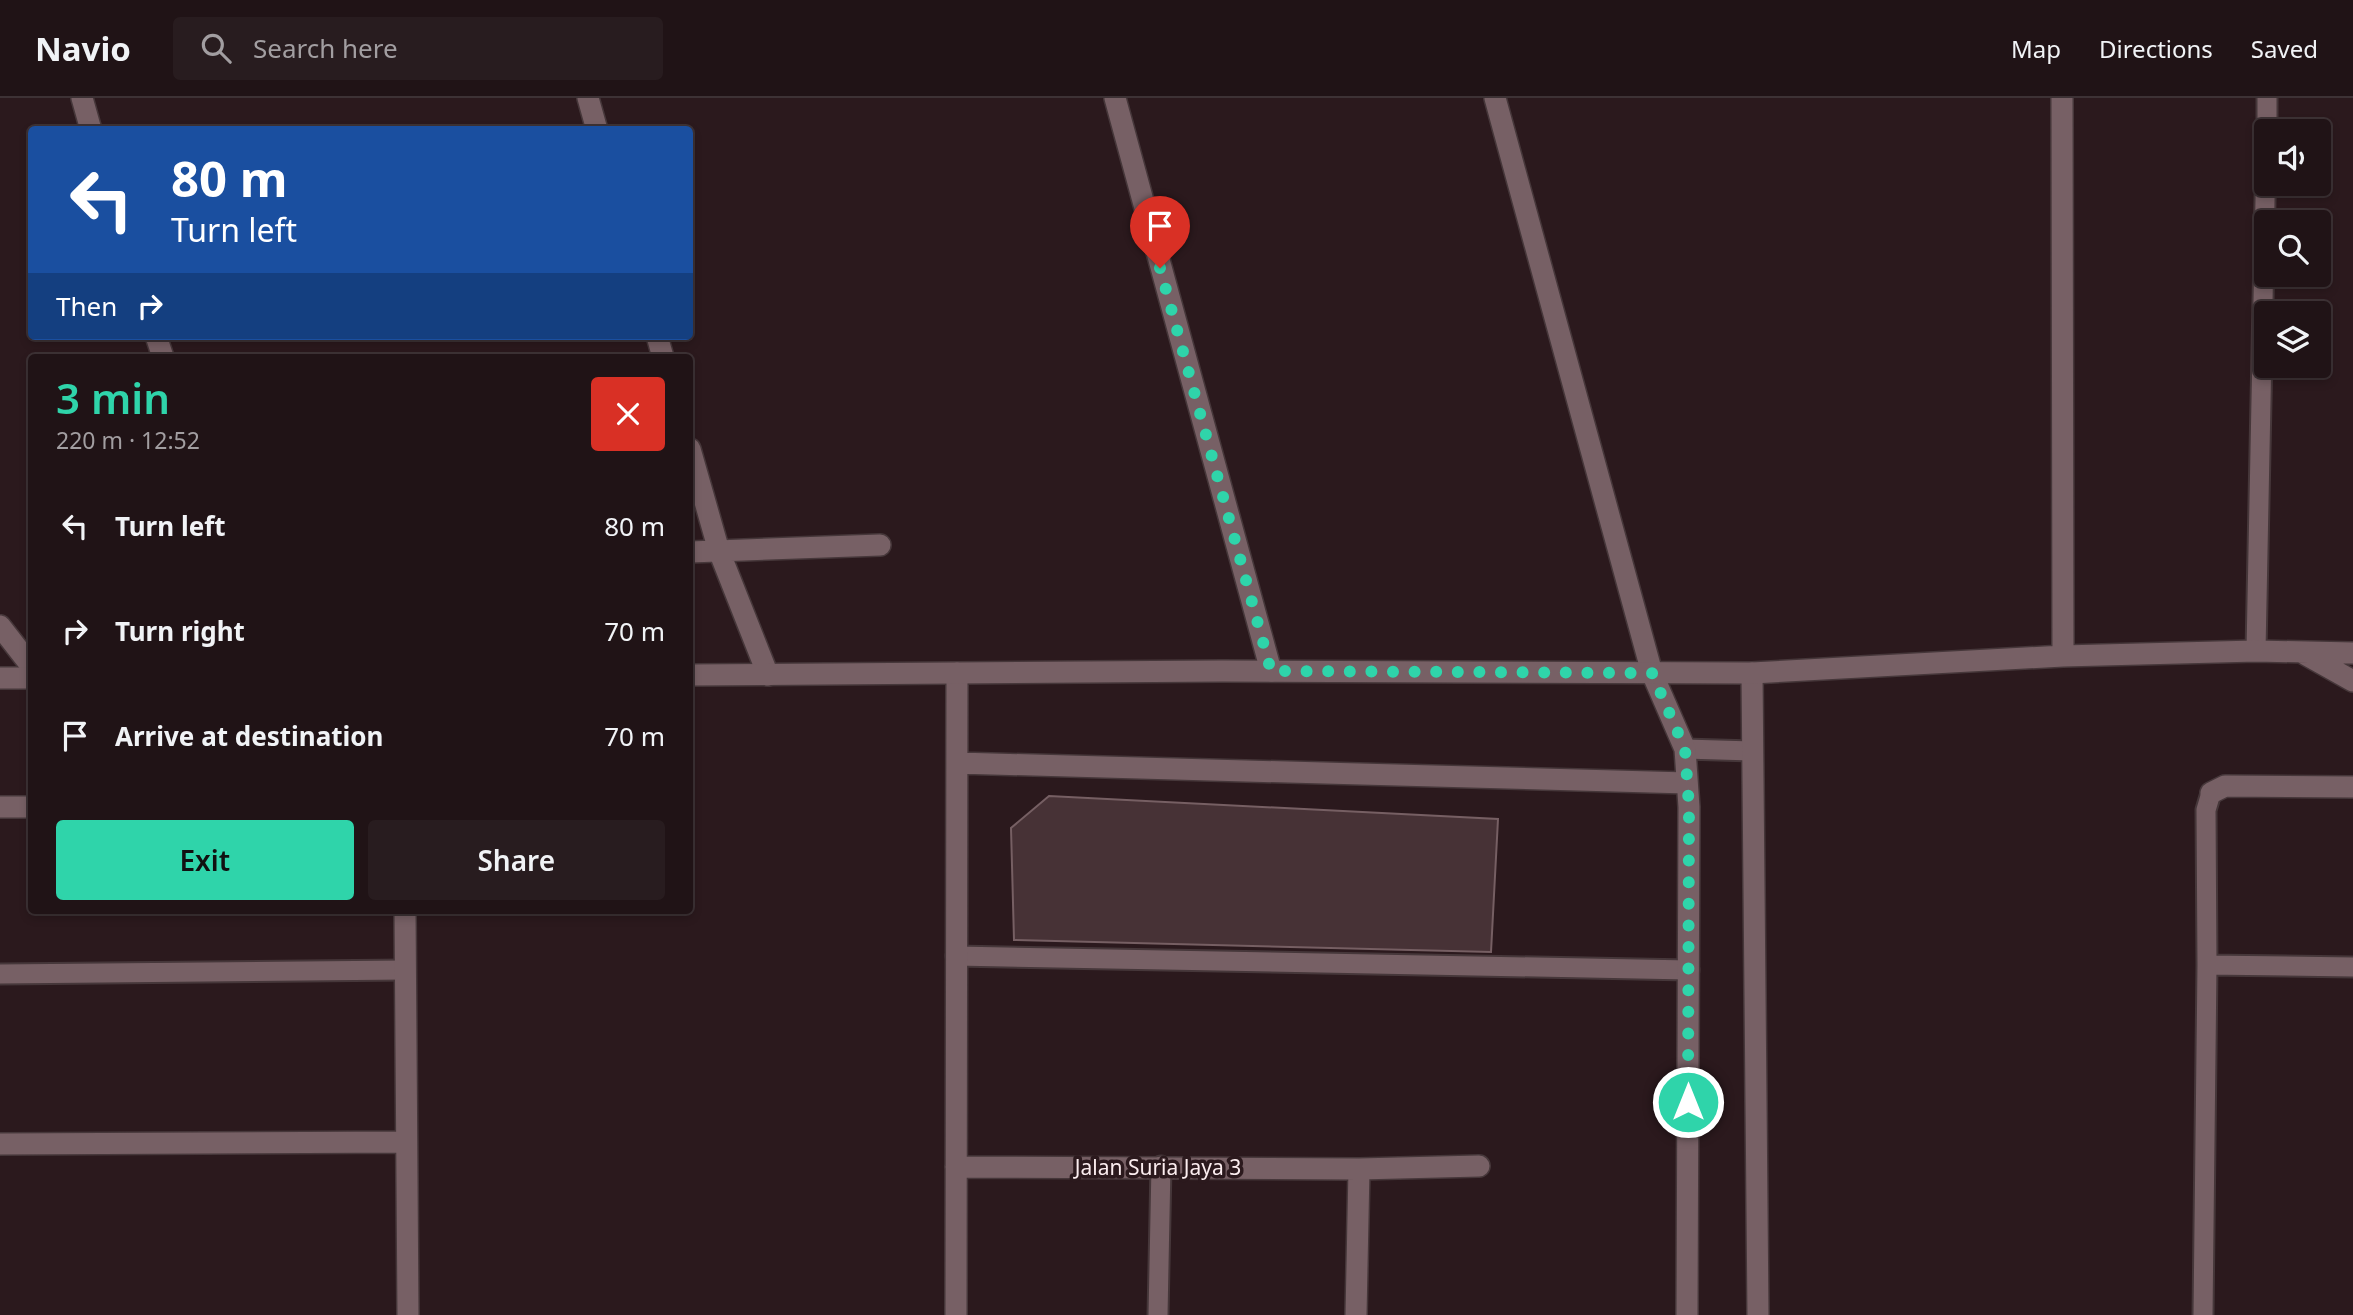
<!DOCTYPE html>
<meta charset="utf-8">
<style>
body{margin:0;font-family:"Noto Sans",sans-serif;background:#281c1f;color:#f1f3f6;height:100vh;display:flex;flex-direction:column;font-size:26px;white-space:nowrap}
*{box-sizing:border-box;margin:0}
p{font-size:23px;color:#a29ea1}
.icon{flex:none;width:38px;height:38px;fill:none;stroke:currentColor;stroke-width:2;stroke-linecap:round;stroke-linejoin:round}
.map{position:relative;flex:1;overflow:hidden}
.details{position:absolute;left:28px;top:256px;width:665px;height:560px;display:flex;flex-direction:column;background:#201316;border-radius:7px;box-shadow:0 4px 10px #0003,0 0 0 2px #3d3235}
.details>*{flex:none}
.hud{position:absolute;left:28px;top:28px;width:665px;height:214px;border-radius:7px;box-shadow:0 4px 10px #0003,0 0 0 2px #3d3235;background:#1a4fa0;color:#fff;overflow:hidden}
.tools{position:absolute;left:2254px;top:21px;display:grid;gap:14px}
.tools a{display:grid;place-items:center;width:77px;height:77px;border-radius:7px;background:#201316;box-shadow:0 4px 10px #0003,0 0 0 2px #3d3235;font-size:35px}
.pin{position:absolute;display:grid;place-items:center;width:60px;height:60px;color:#fff;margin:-72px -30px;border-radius:50% 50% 50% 0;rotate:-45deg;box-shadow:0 0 7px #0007}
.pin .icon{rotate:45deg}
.me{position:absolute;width:77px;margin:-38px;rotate:0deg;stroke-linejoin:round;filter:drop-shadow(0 0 5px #0008)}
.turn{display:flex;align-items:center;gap:24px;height:147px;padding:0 28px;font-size:32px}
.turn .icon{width:91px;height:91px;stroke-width:2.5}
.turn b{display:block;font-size:49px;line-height:60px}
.then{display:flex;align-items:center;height:66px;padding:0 28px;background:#0003;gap:14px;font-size:26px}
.round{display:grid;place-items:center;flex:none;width:74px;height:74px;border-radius:7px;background:#281c1f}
.head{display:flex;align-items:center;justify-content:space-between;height:119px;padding:0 28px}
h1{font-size:42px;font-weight:600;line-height:52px;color:#2fd4aa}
.action{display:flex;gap:14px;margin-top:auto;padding:14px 28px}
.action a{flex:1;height:80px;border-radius:7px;background:#2fd4aa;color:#111;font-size:28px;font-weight:600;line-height:80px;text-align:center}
.action a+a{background:#281c1f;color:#f1f3f6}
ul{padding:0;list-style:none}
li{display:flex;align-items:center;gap:21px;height:105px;padding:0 28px}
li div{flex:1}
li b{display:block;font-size:26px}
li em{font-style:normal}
header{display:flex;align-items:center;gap:42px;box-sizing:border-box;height:98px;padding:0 35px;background:#201316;border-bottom:2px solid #3d3235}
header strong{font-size:33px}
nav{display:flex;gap:38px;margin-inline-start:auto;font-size:24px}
.search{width:490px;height:63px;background:#281c1f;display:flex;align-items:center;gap:18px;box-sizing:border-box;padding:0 24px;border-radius:7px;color:#a29ea1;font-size:26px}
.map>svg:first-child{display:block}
.building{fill:#473236;stroke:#765f63;stroke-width:2}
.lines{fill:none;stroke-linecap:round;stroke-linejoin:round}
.service-casing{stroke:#46373a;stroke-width:23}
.minor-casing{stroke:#46373a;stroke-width:24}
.tertiary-casing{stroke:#46373a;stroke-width:24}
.service{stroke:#776065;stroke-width:19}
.minor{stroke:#776065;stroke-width:21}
.tertiary{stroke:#776065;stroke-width:21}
.route{stroke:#2fd4aa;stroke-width:12;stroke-dasharray:0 21.6}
.labels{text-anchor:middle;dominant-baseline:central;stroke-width:7;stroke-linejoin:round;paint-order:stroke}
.street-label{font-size:21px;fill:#fbedef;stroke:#2b191d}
</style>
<header>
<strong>Navio</strong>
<div class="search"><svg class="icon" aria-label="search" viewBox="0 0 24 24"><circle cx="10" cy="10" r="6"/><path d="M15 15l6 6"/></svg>Search here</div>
<nav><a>Map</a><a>Directions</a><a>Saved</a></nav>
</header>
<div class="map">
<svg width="2353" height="1217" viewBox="0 0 2353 1217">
<rect width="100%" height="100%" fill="#2b191d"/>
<path class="building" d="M1049,698L1498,721L1491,854L1014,842L1011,730Z"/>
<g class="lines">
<g class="service-casing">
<path id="service" d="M2267,33V0
M2256,553L2266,53
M1685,651L1752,653
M956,858L1689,872
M2207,867L2353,869
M0,876L405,872
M1158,1217L1161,1068
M2203,1217L2207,867L2206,712L2211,695"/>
</g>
<g class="minor-casing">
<path id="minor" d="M82,0L91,32
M588,0L597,32
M1115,0L1271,573
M1495,0L1652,575L1685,651L1689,709L1687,1217
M156,238L163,259
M657,238L663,259
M690,351L719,453L768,577
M690,454L880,447
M0,528L32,569
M1752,575L1758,1217
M957,665L1687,685
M2211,695L2225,688L2353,689
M0,709H32
M405,812L408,1217
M0,1046L406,1044
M956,1069L1359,1071L1356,1217
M1359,1071L1479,1068
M956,1217L957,575"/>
</g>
<g class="tertiary-casing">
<path id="tertiary" d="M2062,0L2063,558
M2303,555L2353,583
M690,577L1222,573L1752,575L2063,558L2256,553L2353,555
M0,580H32"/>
</g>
<use href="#service" class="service"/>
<use href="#minor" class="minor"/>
<use href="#tertiary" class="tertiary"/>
</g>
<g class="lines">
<path class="route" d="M1160,170L1271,573L1652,575L1685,651L1689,709L1688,1004"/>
</g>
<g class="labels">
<g class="street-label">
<text x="1158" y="1069">Jalan Suria Jaya 3</text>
</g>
</g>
</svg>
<div class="tools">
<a><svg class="icon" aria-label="sound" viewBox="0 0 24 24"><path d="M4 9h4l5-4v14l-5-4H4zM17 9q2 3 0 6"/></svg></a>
<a><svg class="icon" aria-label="search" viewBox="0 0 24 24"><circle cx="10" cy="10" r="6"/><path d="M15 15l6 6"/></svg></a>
<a><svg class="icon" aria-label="layers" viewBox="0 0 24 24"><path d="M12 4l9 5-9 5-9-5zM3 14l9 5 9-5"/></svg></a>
</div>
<div class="pin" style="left:1160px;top:170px;background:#d93025"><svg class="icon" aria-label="arrive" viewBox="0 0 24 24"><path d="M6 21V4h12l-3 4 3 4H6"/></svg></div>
<svg class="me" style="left:1688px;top:1004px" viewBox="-20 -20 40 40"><circle r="17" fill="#2fd4aa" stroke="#fff" stroke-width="3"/><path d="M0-11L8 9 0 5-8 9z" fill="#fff"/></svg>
<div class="hud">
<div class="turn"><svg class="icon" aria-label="left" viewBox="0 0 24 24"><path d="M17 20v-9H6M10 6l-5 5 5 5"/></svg><div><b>80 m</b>Turn left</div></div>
<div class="then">Then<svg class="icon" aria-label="right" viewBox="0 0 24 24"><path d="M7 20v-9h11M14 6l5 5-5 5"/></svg></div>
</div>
<section class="details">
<div class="head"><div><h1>3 min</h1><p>220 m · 12:52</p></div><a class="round" style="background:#d93025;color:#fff"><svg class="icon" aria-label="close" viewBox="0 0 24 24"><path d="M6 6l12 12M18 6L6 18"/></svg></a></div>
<ul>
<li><svg class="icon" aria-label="left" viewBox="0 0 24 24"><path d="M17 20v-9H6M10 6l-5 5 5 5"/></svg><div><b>Turn left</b></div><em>80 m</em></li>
<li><svg class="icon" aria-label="right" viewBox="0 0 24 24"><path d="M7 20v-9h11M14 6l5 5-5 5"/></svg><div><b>Turn right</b></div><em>70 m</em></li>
<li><svg class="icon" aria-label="arrive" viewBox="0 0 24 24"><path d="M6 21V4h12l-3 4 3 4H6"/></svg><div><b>Arrive at destination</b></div><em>70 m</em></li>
</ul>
<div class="action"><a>Exit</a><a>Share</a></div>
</section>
</div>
